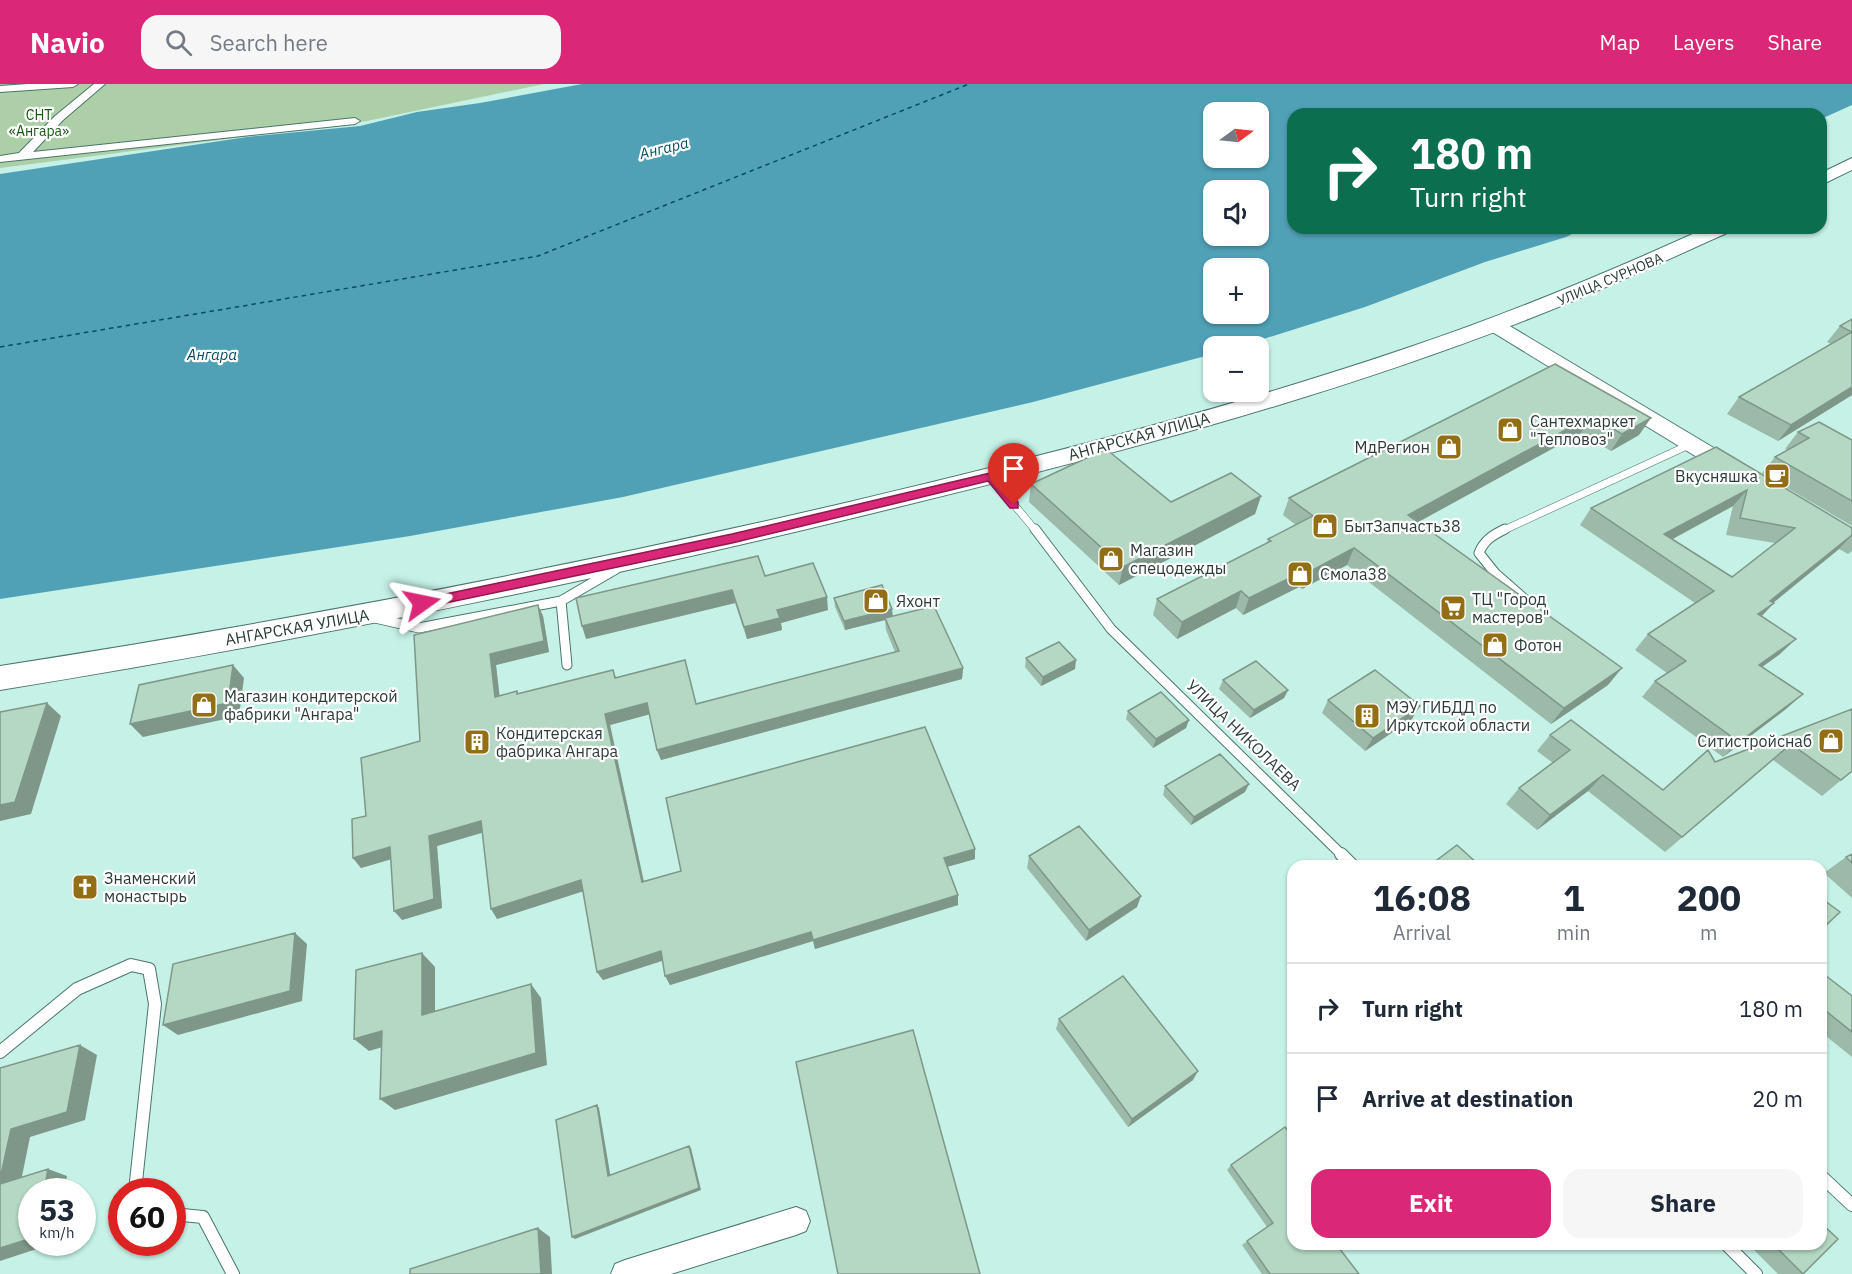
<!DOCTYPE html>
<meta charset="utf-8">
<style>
body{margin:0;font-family:"IBM Plex Sans",sans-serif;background:#f6f6f7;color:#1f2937;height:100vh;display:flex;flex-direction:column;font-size:22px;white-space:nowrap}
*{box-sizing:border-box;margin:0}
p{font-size:20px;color:#747a83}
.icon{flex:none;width:33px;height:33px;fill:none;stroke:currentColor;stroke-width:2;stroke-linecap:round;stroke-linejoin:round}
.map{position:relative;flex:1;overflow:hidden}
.drawer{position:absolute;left:1287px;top:776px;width:540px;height:390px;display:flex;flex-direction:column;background:#fff;border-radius:18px;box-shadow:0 2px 4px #0004}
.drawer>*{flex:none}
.banner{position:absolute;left:1287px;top:24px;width:540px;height:126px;border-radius:18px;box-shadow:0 2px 4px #0004;background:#0b6e4f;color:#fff;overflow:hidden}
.needle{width:39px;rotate:75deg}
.buttons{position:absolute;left:1203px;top:18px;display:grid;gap:12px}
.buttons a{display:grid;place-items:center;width:66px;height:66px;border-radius:12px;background:#fff;box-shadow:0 2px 4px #0004;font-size:30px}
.speed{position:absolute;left:18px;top:1094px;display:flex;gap:12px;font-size:30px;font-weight:700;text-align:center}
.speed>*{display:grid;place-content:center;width:78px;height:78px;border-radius:50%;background:#fff;box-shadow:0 2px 4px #0004;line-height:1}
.speed small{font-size:15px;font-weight:400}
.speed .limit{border:9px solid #d22;background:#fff;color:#111}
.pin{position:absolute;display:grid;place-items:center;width:51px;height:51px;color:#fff;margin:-62px -26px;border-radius:50% 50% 50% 0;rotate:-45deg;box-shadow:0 0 6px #0007}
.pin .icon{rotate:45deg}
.me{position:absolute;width:66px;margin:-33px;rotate:78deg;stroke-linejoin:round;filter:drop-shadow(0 0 4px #0008)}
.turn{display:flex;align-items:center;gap:21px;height:126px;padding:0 24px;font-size:27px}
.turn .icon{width:78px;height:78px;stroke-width:2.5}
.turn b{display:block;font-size:42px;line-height:51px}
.eta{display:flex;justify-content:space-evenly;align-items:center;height:102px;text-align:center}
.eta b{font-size:36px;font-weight:700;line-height:42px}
.cta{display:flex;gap:12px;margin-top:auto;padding:12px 24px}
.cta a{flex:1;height:69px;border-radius:18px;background:#db2777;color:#fff;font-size:24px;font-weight:700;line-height:69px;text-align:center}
.cta a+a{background:#f6f6f7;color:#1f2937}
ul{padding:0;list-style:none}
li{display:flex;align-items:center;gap:18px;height:90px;padding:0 24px;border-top:2px solid #e0e1e3}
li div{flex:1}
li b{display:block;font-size:22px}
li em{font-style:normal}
header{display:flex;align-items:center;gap:36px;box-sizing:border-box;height:84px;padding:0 30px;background:#db2777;color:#fff}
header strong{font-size:28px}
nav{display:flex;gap:33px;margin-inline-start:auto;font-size:21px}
.search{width:420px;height:54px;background:#f6f6f7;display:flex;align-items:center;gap:15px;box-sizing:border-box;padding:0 21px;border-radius:18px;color:#747a83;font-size:22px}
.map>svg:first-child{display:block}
.green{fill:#accfa7}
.water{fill:#50a0b6;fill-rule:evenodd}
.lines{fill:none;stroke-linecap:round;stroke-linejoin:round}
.ferry{stroke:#064e5f;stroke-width:1.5;stroke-dasharray:4.5 4;stroke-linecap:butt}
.lane-far2-casing{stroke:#4c756d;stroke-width:8}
.lane-far1-casing{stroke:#4c756d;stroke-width:11}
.lane-casing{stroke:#4c756d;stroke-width:14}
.street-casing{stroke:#4c756d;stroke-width:2}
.secondary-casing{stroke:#4c756d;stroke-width:2}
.primary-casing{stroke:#4c756d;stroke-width:2}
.lane-far2{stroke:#fff;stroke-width:7}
.lane-far1{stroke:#fff;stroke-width:9}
.lane{stroke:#fff;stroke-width:12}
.street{fill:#fff;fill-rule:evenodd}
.secondary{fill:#fff;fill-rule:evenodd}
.primary{fill:#fff;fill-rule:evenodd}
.wall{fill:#9bbaa9;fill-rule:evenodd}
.shaded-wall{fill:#7e9789}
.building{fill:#b4d8c4;stroke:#7e9789;stroke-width:1.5;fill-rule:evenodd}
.route{fill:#db2777;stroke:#8e194d;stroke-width:1.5}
.labels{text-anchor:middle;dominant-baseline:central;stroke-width:4.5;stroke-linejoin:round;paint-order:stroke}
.far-park-label{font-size:14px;fill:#195513;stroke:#fff}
.far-street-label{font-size:14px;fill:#2b3c39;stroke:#fff}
.far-water-label{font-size:15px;font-style:italic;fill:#064e5f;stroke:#fff}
.poi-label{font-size:16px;fill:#2b3c39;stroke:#fff;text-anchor:start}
.street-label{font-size:16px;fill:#2b3c39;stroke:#fff}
</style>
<header>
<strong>Navio</strong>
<div class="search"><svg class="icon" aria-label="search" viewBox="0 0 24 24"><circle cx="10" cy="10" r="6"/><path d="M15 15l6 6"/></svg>Search here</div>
<nav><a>Map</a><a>Layers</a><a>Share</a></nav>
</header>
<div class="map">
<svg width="1852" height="1190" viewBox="0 0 1852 1190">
<rect width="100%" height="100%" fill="#c5f1e7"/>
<path class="green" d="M0,0H544L367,37L0,84Z"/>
<path class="water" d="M582,0H1852V21L1821,35V30H1293V144H1584L1566,153L1485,178L1365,223L1241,262H1214L1213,270L1033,318L623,413L410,452L0,515V90L247,53L360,42L417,28L480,19ZM1214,28H1258V74H1214ZM1214,106H1258V152H1214ZM1214,184H1258V230H1214Z"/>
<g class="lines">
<path class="ferry" d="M0,263L538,172L969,0"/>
<g class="lane-far2-casing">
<path id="lane-far2" d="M990,392L1036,447
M1502,447L1691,360"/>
</g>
<g class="lane-far1-casing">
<path id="lane-far1" d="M1035,445L1111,545L1342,771
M1505,445C1493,451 1484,456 1479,469L1495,489L1529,519
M561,517L567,581
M375,534L419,544L561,517L616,485"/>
</g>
<g class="lane-casing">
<path id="lane" d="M1341,770L1353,782
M0,968L77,905L131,881L149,885L155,920L135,1107
M1821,1092L1852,1121
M172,1130L203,1133L233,1190
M1726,1160L1756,1190"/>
</g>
<g class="street-casing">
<path id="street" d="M28,0H78L73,3L0,8V2Z
M94,0H105L63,36L33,68L355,34L360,37L355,40L0,78V72L19,69L55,32Z
M796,1123L806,1127L810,1137L806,1147L796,1151L671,1190H611L615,1180L625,1176Z"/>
</g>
<g class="secondary-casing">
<path id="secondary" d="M1496,236L1503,238L1744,382L1747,387L1744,392L1736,394L1728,392L1489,246L1486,242L1489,238Z"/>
</g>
<g class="primary-casing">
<path id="primary" d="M1852,74V86L1821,101V89Z
M1706,144H1732L1729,148C1663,178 1598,208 1531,234C1312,320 1084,378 857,433C573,502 288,559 0,606V582C284,538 565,484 845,419C1035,374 1225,326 1410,263C1511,229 1609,188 1706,144Z"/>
</g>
<use href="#lane-far2" class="lane-far2"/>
<use href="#lane-far1" class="lane-far1"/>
<use href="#lane" class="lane"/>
<use href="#street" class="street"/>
<use href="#secondary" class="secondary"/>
<use href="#primary" class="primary"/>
</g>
<path class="wall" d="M1852,235V311L1778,357L1727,330L1739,313L1831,260L1827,258L1840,242Z
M1555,280L1639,351L1611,367L1581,349L1418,438L1608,601L1551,640L1347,481L1302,505L1299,503L1243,531L1236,524L1177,555L1153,531L1157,515L1267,459L1268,455L1296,441L1283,431L1289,414Z
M1798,348L1852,356V442L1762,389L1775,373L1788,366L1785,365Z
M1716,363L1852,444V467L1848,470L1839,465L1773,519L1761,532L1780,570L1762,583L1786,625L1723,673L1642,613L1655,597L1667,589L1635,566L1648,550L1695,519L1580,441L1591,424ZM1733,422L1726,451L1775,459L1732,493L1673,455Z
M1031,400L1171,418L1261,412L1255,430L1119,501L1029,418Z
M765,492L828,526L781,539L782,546L747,555L735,519L586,555Z
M834,514L893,533L963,584L962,595L661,676L657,666L649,630L610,641L644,798L975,775L947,783L958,811V821L815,865L813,857L670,901L662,876L603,896L597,888L583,807L497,835L482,749L437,762L442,824L402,836L391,775L361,784L353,774L366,732L420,657L543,532L549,568L496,581L499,612L517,607L518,610L613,586L616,593L696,620L895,568L886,546L885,536L845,546L835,523Z
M1026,574L1075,585L1041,602L1025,583Z
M1223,596L1288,606L1284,614L1250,634L1219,605Z
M1328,616L1412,635L1365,667L1322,629Z
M1852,625V687L1822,712L1773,676L1665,768L1588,707L1537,746L1506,720L1519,704L1553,679L1537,667L1550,651L1663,706L1715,678Z
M1128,627L1186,644L1153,664L1126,635Z
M1165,702L1245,708L1191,741L1163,711Z
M1852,770V814L1824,789L1846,773Z
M1029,772L1137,823L1086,857L1027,784Z
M1821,888L1852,912V973L1821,948Z
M1059,935L1193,996L1128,1043L1056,945Z
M1231,1081L1293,1160L1359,1190H1262L1242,1161L1267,1143L1227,1086Z
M1748,1160H1821L1803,1190H1778Z"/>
<path class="shaded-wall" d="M1852,303V311L1778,357L1791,341Z
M1591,332L1581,349L1400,448L1408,431Z
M1651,334L1639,351L1611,367L1622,350Z
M1747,406L1733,422L1652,466L1664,450Z
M1261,412L1255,430L1119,501L1123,483Z
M1852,451L1839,465L1768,523L1774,519L1759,535L1743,546L1770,517Z
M1354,464L1347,481L1302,505L1309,488Z
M1306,486L1299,503L1243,531L1249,514Z
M732,506L735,519L586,555L582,542Z
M1241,507L1236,524L1177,555L1182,538Z
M827,513L828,526L781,539L782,546L747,555L744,543L777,526Z
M538,521L543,532L549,568L496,581L501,624L495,613L490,570Z
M892,525L893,534L845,546L844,537Z
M1796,555L1780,570L1744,596L1759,581Z
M1076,576L1075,585L1041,602L1043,593Z
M233,581L244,594L239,632L143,653L130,640Z
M963,584L962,595L661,676L657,666Z
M1622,584L1608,601L1551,640L1564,624Z
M1288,606L1284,614L1250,634L1254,626Z
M1803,610L1786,625L1723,673L1739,658Z
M47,619L61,632L31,730L0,737V721Z
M647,619L651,630L610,641L646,808L642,798L605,630Z
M1420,622L1412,635L1365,667L1373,654Z
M1189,636L1186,644L1153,664L1156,655Z
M1603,691L1588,707L1537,746L1550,731Z
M1249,700L1245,708L1191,741L1194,733Z
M481,737L487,747L437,762L442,824L402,836L394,827L429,752Z
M390,763L399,773L361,784L353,774Z
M975,765V775L943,784L944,774Z
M581,796L587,806L497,835L491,825Z
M958,811V821L815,865L813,856Z
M1141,812L1137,823L1086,857L1089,846Z
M811,848L813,857L670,901L665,892Z
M295,849L307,860L302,917L178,951L163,941Z
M661,867L665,876L603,896L597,888Z
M422,869L435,883V944L422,931Z
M531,900L541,914L547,981L395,1026L380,1015Z
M382,947L396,959L369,967L354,955Z
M80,961L97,971L85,1036L30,1053L19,1107L0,1100V1095L11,1045Z
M1198,987L1193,996L1128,1043L1132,1035Z
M597,1021L599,1024L611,1095L608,1092Z
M689,1062L691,1064L701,1106L575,1155L572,1153Z
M48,1085L67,1092L64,1107H44Z
M538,1144L550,1153L552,1190H541Z
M32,1154V1158H55V1159L0,1177V1164Z"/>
<path class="building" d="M1852,235V303L1791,341L1739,313L1852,248L1840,242Z
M1555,280L1651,334L1622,350L1591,332L1408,431L1622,584L1564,624L1354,464L1309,488L1306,486L1249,514L1241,507L1182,538L1157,515L1271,457L1268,455L1313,432L1289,414Z
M1819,338L1852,356V417L1775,373L1809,354L1798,348Z
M1716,363L1852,444V451L1770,517L1774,519L1758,530L1796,555L1759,581L1803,610L1739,658L1655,597L1686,577L1648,550L1714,507L1591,424ZM1747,406L1740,434L1795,444L1732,493L1664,450Z
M1106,365L1171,418L1231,389L1261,412L1123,483L1031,400Z
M758,472L765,492L813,479L827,513L777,526L780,534L744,543L732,506L582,542L576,514Z
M882,501L892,525L844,537L834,514Z
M538,521L544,557L490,570L495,613L517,607V610L613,586L615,594L685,576L696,620L899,567L885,534L934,522L963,584L657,666L647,619L605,630L642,798L681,787L666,714L925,643L975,765L944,774L958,811L813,856L811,848L665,892L661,867L597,888L581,796L491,825L481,737L429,752L434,815L394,827L390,763L353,774L352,735L366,732L361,674L420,657L414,551Z
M1059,558L1076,576L1043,593L1026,574Z
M1256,577L1288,606L1254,626L1223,596Z
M233,581L228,619L130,640L139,601Z
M1375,586L1420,622L1373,654L1328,616Z
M1161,608L1189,636L1156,655L1128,627Z
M47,619L15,718L0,721V628Z
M1852,625V687L1841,696L1791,660L1682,753L1603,691L1550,731L1519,704L1570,666L1550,651L1571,636L1663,706L1708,666L1715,678Z
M1220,670L1249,700L1194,733L1165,702Z
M1079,742L1141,812L1089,846L1029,772Z
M1457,761L1480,782H1429Z
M1852,770V779L1846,773Z
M1821,814L1840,828L1821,846Z
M295,849L290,907L163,941L173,880Z
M422,869V931L531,900L536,969L380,1015L382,947L354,955L356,886Z
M1821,888L1852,912V948L1821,923Z
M1123,892L1198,987L1132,1035L1059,935Z
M913,946L980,1190H838L796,978Z
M80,961L67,1028L11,1045L0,1095V984Z
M597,1021L608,1092L689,1062L699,1104L572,1153L556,1036Z
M1285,1043L1293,1053V1160H1336L1359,1190H1270L1247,1157L1273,1139L1231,1081Z
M48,1085L44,1107H32V1154L0,1164V1100Z
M1821,1139L1838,1155L1803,1190L1773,1160H1821Z
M538,1144L541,1190H410V1185Z"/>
<path class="route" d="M990,389L994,390L1018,418V424H1010L988,397L732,459L422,524L416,519L422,515L732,450Z"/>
<defs>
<g id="shop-square" transform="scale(1.35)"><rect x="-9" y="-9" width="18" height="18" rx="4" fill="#926e14" stroke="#fff"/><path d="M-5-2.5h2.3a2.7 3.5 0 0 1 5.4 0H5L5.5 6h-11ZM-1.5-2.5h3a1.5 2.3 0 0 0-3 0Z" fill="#fff"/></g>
<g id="cafe-square" transform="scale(1.35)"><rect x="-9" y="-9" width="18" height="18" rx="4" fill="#926e14" stroke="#fff"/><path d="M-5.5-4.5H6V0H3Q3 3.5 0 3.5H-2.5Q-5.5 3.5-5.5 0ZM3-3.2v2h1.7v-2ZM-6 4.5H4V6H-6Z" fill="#fff"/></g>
<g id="supermarket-square" transform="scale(1.35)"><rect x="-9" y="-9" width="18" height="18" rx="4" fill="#926e14" stroke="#fff"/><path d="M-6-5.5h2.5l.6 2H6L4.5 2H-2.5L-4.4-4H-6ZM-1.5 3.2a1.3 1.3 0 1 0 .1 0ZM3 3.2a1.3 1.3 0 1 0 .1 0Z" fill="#fff"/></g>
<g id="building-square" transform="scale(1.35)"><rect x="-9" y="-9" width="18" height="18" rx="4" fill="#926e14" stroke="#fff"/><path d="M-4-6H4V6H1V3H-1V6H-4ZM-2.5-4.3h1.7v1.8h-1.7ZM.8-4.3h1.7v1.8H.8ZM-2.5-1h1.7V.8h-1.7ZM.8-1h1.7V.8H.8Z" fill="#fff"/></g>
<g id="church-square" transform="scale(1.35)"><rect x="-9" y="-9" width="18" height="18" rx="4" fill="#926e14" stroke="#fff"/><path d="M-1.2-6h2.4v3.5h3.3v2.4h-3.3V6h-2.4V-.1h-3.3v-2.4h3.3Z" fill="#fff"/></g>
</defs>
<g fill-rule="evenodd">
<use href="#shop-square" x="1510" y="346"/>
<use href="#shop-square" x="1449" y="363"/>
<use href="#cafe-square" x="1777" y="392"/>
<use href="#shop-square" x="1325" y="442"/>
<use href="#shop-square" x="1111" y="475"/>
<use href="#shop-square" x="1300" y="490"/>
<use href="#shop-square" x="876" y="517"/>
<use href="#supermarket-square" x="1453" y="524"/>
<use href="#shop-square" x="1495" y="561"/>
<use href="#shop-square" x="204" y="621"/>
<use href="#building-square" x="1367" y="632"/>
<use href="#shop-square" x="1831" y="657"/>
<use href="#building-square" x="477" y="658"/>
<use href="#church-square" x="85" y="803"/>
</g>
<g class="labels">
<g class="far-park-label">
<text x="39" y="31">СНТ<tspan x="39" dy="16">«Ангара»</tspan></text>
</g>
<g class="far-street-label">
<text transform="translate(1610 195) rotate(-23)">УЛИЦА СУРНОВА</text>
</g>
<g class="far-water-label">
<text transform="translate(664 64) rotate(-14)">Ангара</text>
<text x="212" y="270">Ангара</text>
</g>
<g class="poi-label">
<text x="1530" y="337">Сантехмаркет<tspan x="1530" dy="18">"Тепловоз"</tspan></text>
<text x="1430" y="363" text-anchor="end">МдРегион</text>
<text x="1758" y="392" text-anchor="end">Вкусняшка</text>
<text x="1344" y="442">БытЗапчасть38</text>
<text x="1130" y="466">Магазин<tspan x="1130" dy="18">спецодежды</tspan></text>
<text x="1320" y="490">Смола38</text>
<text x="1472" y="515">ТЦ "Город<tspan x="1472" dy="18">мастеров"</tspan></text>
<text x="896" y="517">Яхонт</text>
<text x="1514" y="561">Фотон</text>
<text x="224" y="612">Магазин кондитерской<tspan x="224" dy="18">фабрики "Ангара"</tspan></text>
<text x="1386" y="623">МЭУ ГИБДД по<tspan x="1386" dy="18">Иркутской области</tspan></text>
<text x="496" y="649">Кондитерская<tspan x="496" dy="18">фабрика Ангара</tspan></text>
<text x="1812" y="657" text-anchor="end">Ситистройснаб</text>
<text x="104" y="794">Знаменский<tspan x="104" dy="18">монастырь</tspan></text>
</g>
<g class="street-label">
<text transform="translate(1139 352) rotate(-15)">АНГАРСКАЯ УЛИЦА</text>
<text transform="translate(297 543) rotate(-10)">АНГАРСКАЯ УЛИЦА</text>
<text transform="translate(1244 651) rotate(44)">УЛИЦА НИКОЛАЕВА</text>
</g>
</g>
</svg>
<div class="buttons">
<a><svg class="needle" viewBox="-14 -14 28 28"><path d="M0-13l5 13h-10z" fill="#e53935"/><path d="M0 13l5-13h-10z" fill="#747a83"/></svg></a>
<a><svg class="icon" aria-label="sound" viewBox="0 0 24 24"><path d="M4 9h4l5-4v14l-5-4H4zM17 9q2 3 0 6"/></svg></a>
<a>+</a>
<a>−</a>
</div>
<div class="speed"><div>53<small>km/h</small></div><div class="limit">60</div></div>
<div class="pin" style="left:1014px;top:421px;background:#d93025"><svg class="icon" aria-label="arrive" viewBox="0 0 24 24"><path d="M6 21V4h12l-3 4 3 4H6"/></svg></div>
<svg class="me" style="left:422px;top:519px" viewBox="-20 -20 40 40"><path d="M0-17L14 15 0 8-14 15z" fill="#db2777" stroke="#fff" stroke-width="4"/></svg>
<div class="banner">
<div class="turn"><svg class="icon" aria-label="right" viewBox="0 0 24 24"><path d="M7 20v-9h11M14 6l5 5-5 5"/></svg><div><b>180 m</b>Turn right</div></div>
</div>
<section class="drawer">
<div class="eta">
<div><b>16:08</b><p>Arrival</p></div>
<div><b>1</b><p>min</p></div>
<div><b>200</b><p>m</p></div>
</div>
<ul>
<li><svg class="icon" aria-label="right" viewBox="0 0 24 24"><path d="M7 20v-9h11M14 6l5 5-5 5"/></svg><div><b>Turn right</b></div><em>180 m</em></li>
<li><svg class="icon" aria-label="arrive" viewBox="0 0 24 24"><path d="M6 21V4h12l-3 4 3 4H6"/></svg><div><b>Arrive at destination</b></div><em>20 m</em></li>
</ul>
<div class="cta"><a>Exit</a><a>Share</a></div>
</section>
</div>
